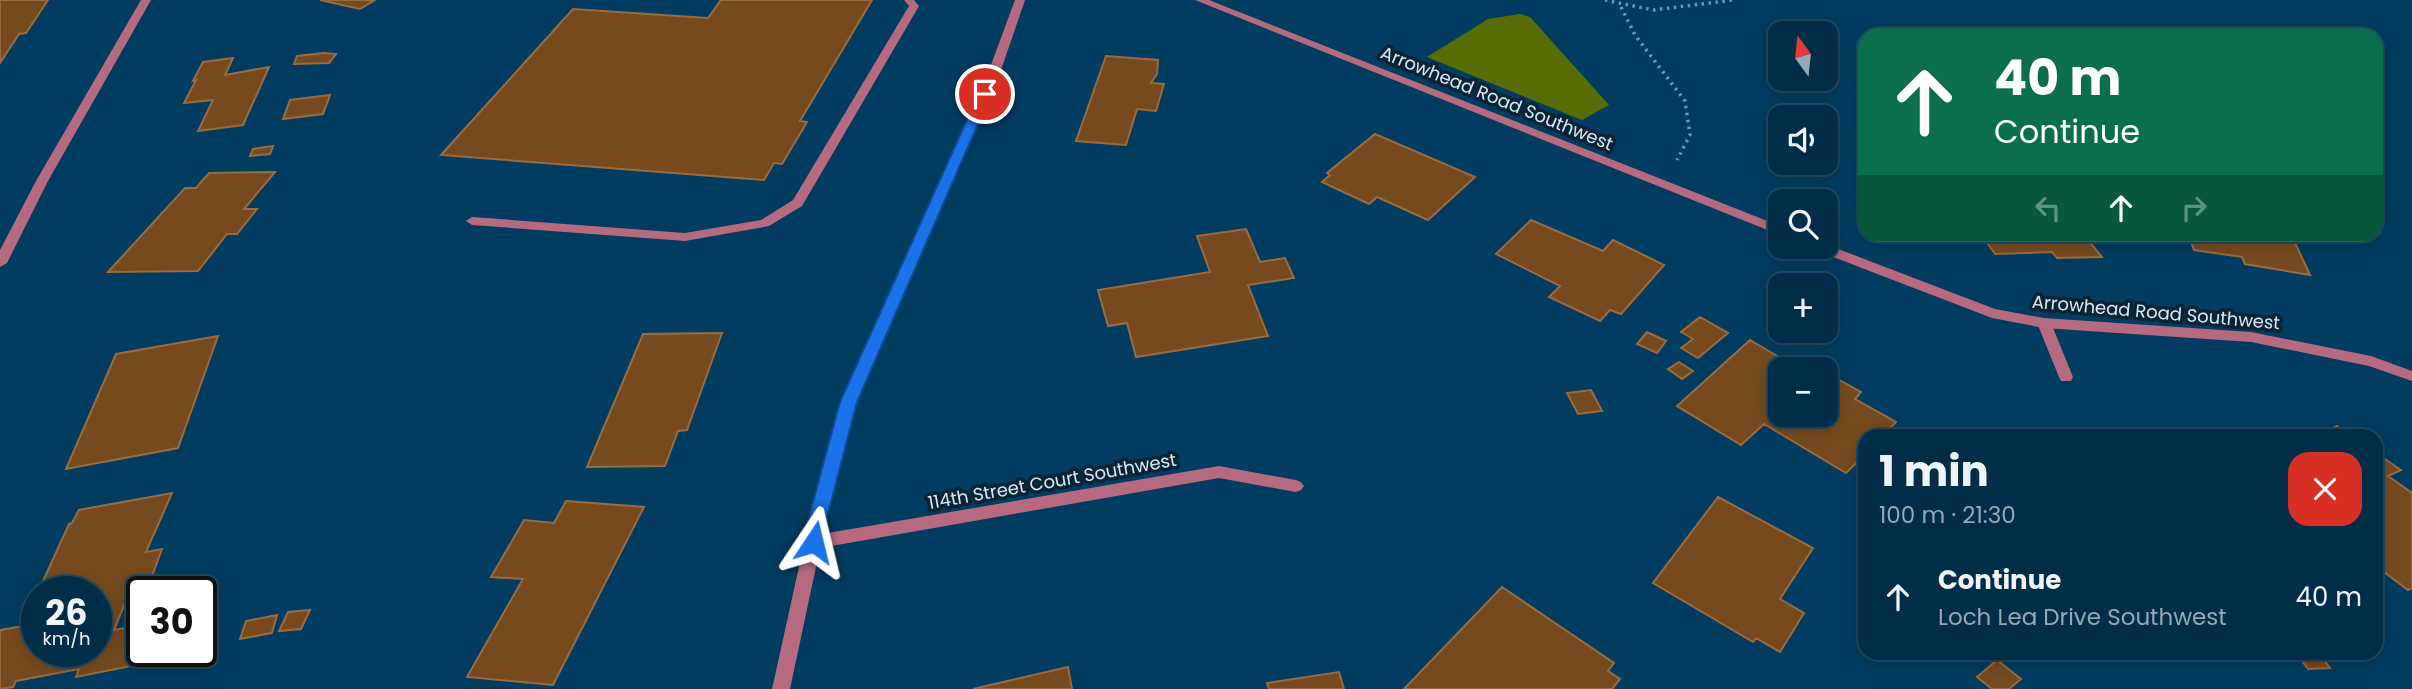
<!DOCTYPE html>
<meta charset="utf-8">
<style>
body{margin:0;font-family:Poppins,sans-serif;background:#0a3650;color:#f1f3f6;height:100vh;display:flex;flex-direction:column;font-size:26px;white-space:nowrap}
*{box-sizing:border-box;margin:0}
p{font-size:23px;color:#95a8b4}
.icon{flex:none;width:38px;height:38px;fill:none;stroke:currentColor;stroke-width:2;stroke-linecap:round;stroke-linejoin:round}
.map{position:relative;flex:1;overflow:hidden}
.details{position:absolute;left:1858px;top:429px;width:525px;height:231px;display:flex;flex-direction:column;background:#002e49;border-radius:21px;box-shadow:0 4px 18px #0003,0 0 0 2px #224a61}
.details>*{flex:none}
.top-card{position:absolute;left:1858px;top:28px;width:525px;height:214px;border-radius:21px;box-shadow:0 4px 18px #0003,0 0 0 2px #224a61;background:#0b6e4f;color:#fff;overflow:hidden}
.needle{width:46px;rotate:345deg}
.buttons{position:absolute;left:1768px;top:21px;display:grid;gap:14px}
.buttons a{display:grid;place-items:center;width:70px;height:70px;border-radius:14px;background:#002e49;box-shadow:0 4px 18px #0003,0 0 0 2px #224a61;font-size:35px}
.speed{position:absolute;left:21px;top:576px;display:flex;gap:14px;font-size:35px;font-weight:700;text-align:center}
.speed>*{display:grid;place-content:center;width:91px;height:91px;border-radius:50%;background:#002e49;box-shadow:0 4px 18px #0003,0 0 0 2px #224a61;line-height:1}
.speed small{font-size:18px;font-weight:400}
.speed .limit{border:4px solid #111;border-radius:10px;background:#fff;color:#111}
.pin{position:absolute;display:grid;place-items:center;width:60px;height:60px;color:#fff;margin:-30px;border:4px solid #fff;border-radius:50%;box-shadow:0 2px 7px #0007}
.me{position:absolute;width:77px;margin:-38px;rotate:10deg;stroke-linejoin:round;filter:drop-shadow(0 0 5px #0008)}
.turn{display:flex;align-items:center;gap:24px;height:147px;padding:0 21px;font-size:32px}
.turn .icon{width:91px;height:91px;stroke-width:2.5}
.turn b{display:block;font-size:49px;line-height:60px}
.lanes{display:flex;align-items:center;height:66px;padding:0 21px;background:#0003;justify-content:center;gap:35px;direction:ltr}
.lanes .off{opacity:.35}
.round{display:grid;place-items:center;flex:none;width:74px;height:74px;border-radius:21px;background:#0a3650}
.overview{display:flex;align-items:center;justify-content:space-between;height:119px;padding:0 21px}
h1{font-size:42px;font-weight:700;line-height:52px}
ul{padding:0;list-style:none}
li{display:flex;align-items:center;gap:21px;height:98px;padding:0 21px}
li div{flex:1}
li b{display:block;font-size:26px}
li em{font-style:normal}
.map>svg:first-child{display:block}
.green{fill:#586d05}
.building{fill:#764a1e;stroke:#9a6b40;stroke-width:2}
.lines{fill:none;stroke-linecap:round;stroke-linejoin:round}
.path{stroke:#6c95b0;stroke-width:3.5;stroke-dasharray:2.5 4.5;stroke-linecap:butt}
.lane{fill:#b66a80;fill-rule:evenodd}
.street{fill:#b66a80;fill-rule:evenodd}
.route{fill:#1a73e8;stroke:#114b97;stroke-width:2}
.labels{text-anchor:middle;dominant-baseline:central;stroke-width:7;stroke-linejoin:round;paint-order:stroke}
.street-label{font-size:18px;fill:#d4eafc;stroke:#0c2333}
</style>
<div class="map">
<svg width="2412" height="689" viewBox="0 0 2412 689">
<rect width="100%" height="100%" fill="#003d61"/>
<path class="green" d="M1520,14L1530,17L1609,105L1582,120L1427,57L1488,19Z"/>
<path class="building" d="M0,0H48L26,33L19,34L0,63Z
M320,0H375L360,9Z
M721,0H872L800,121L807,122L782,164L774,163L764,180L441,155L573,9L708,18Z
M324,53L336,54L329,63L294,64L297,56Z
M1106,56L1158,60L1157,74L1151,83L1164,84L1156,111L1137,109L1126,145L1076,141Z
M233,58L225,75L269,67L243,125L198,131L213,100L184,103L196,80L193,81L203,62Z
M330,95L323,114L283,119L290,100Z
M1375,134L1475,177L1428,220L1377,197L1369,204L1322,182L1330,175L1327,173Z
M273,146L270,154L250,156L253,149Z
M275,172L244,209H257L237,234H227L198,271L108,272L185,188H196L209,173Z
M1531,220L1603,251L1613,240L1664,265L1621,314L1610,310L1600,321L1549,297L1560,286L1496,254Z
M1246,229L1260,262L1285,258L1294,278L1248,285L1268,336L1136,357L1127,323L1108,326L1098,290L1210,272L1197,236Z
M1981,234H2083L2102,257L2057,258L2052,252L1995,254Z
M2162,234H2291L2310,275L2245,264L2242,257L2194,250L2191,242L2163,238Z
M1700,317L1728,333L1698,358L1681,348L1693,339L1681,332Z
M1647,332L1666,341L1657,353L1637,344Z
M722,333L687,430L678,431L665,466L587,467L643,334Z
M218,336L178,448L66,469L116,354Z
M1750,340L1791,364L1798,357L1820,369H1780V415H1825V372L1861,392L1855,399L1896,422L1883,436H1866V454L1846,473L1764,424L1741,445L1677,406Z
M1679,362L1693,371L1682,379L1668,369Z
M1591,390L1602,411L1578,414L1567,393Z
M2337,426L2351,436H2318Z
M2376,453L2401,470L2388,476L2412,493V588L2408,590L2376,566Z
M172,493L146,552L162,549L146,592H142V596L127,598L114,630L142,625V651H170L167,659L76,677L79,669L16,681L13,687L0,689V630L23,626L37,594V651H96V592H38L69,524L72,523L79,510Z
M1718,497L1813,548L1780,599L1804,613L1780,652L1756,638L1753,642L1653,583Z
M566,501L644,507L553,685L467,677L523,579L491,577L524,520L554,523Z
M1502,587L1614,663L1608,671L1620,679L1612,689H1404Z
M310,610L301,629L279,631L288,612Z
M277,615L272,633L240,639L246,621Z
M2296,653H2319L2330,668L2308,669Z
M1997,660L2021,679L2009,689H1992L1977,677Z
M1068,667L1072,689H973Z
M1339,672L1344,689H1269L1267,683Z"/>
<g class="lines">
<path class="path" d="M1605,0L1653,10L1734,0
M1621,7L1635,35L1685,101L1690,135L1677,160"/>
<path class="lane" d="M904,0H914L919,6L802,206L769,226L685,241L472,225L466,221L472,217L685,233L761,220L793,200L909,6Z
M2044,318L2051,323L2073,377L2071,381H2061L2059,377L2037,323Z"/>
<path class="street" d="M141,0H151L48,181L7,263L0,267V250L36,181Z
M1015,0H1025L1000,73L855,402L822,534L1219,466L1296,480L1301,482L1304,486L1301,490L1296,492L1219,478L820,548L790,689H772L810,517L841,402L988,73Z
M1195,0H1209L1780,226V235Z
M1825,244L1995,309L2044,318L2251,332L2371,356L2412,371V381L2369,366L2251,342L2044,328L1992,318L1815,250L1814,247H1825Z"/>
</g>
<path class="route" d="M980,91L991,94L857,402L827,517L824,542L814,549L808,547L805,542L809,517L840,402Z"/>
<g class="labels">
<g class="street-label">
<text transform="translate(1497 98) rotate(22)">Arrowhead Road Southwest</text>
<text transform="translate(2156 312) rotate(5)">Arrowhead Road Southwest</text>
<text transform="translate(1052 481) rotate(-10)">114th Street Court Southwest</text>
</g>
</g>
</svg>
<div class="buttons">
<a><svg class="needle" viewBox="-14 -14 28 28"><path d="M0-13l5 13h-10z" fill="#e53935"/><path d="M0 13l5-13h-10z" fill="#95a8b4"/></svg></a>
<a><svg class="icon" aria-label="sound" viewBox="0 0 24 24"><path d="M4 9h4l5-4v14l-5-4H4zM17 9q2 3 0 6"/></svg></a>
<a><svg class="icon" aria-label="search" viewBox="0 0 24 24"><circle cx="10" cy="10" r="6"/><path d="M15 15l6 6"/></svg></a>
<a>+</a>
<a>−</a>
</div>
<div class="speed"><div>26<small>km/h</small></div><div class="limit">30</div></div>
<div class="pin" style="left:985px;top:94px;background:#d93025"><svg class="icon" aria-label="arrive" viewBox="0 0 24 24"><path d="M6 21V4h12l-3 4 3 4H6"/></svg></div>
<svg class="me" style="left:814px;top:542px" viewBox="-20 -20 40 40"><path d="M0-17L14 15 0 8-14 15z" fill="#1a73e8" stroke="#fff" stroke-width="4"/></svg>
<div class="top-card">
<div class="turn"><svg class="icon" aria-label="ahead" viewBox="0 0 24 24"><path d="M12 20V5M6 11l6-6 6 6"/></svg><div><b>40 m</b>Continue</div></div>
<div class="lanes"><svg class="icon off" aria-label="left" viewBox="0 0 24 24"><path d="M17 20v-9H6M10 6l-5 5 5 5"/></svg><svg class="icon" aria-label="ahead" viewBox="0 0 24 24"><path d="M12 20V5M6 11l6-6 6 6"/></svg><svg class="icon off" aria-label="right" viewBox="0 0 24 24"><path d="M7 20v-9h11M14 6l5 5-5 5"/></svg></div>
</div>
<section class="details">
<div class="overview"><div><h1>1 min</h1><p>100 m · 21:30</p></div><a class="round" style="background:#d93025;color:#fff"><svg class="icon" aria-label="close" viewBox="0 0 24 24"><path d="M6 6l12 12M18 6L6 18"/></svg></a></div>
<ul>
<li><svg class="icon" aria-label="ahead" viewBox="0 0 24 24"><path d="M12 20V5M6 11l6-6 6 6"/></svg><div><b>Continue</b><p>Loch Lea Drive Southwest</p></div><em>40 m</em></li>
</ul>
</section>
</div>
